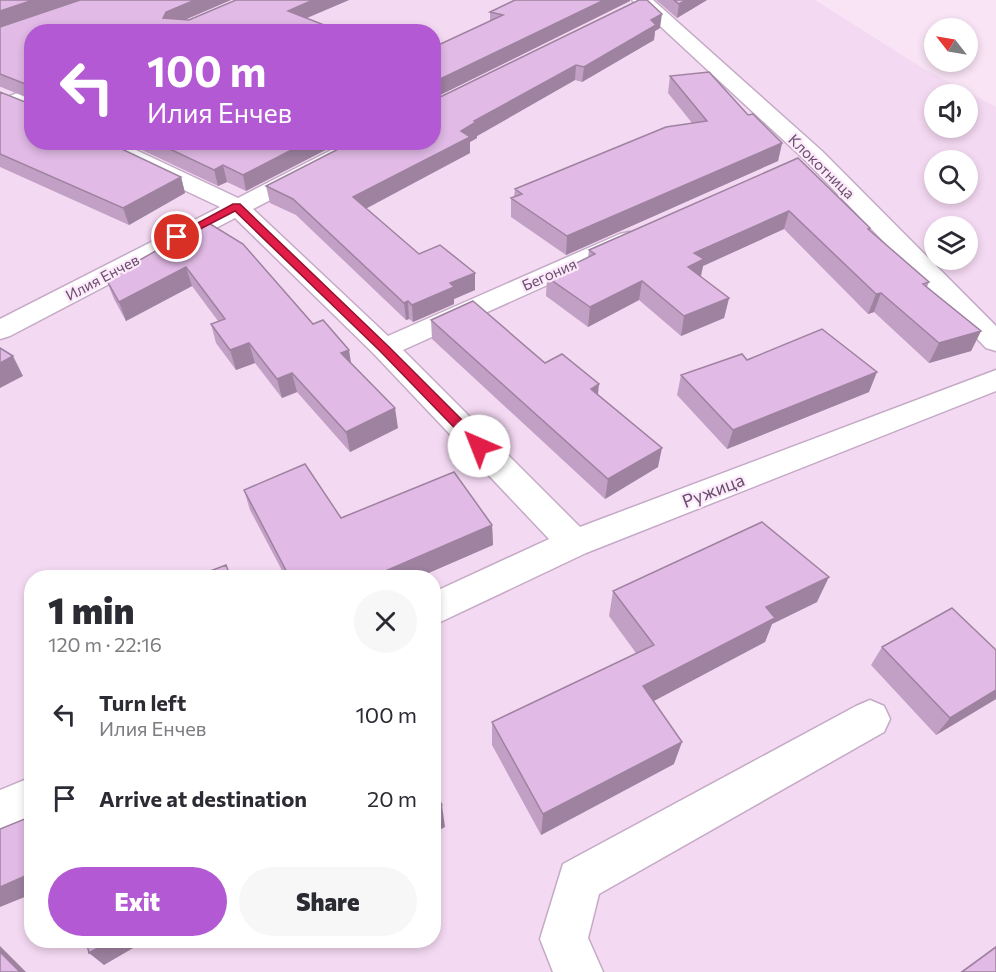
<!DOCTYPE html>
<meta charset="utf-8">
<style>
body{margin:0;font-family:Commissioner,sans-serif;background:#f7f7f7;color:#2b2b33;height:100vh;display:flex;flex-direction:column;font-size:22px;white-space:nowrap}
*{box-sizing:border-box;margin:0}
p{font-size:20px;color:#7c7c81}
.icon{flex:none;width:33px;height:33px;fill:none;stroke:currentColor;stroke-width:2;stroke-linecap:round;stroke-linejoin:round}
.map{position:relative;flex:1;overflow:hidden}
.drawer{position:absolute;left:24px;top:570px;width:417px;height:378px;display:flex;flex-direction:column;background:#fff;border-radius:24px;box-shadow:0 3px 9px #0003}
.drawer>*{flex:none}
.top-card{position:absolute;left:24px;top:24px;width:417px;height:126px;border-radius:24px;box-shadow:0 3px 9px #0003;background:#b359d3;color:#fff;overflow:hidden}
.needle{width:39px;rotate:301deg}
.fabs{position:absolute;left:924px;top:18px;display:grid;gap:12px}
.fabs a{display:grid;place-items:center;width:54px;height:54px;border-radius:50%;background:#fff;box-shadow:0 3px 9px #0003;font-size:30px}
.pin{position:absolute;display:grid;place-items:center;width:51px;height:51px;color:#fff;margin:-26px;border:3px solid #fff;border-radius:50%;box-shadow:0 2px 6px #0007}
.me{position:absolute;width:66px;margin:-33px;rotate:316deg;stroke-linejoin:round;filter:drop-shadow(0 0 4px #0008)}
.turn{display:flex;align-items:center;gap:21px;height:126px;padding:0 24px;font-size:27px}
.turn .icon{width:78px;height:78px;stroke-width:2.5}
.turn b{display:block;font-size:42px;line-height:51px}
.round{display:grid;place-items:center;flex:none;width:63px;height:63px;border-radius:32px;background:#f7f7f7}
.headline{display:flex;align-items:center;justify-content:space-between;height:102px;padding:0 24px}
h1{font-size:36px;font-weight:800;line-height:45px}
.action{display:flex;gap:12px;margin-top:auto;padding:12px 24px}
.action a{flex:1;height:69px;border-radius:36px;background:#b359d3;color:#fff;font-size:24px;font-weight:800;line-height:69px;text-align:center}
.action a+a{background:#f7f7f7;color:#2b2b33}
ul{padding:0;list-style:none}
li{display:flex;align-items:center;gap:18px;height:84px;padding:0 24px}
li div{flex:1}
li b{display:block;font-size:22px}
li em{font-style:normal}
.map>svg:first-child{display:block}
.residential{fill:#f4d9f2;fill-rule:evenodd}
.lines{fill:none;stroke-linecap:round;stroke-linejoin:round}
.minor-casing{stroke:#c4aac6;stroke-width:3}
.minor{fill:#fff;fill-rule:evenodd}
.wall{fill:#c2a0c5}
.shaded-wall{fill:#9e82a0}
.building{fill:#e1bae5;stroke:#9e82a0;stroke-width:1.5}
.route{fill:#e11d48;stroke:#92132f;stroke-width:1.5}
.labels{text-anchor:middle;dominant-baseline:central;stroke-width:4.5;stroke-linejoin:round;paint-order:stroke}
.far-street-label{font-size:15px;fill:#694d6d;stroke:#fce9fa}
.street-label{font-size:18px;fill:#694d6d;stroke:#fce9fa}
</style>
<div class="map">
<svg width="996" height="972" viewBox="0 0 996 972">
<rect width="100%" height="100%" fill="#f9e4f6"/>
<path class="residential" d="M0,0H815L924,69L996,107V972H0ZM32,32H434V142H32ZM934,94H968V128H934ZM934,160H968V194H934ZM934,226H968V260H934ZM32,578H434V940H32Z"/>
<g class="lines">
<g class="minor-casing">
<path id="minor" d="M632,0H653L822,151L996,326V351L986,348L806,161Z
M32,87V100L0,113V100Z
M91,142H119L238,198L347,142H374L372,147L253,209L388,336L620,234L629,232L638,234L641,239L638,244L403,350L580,527L996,370V391L586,553L434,625V592L549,539L374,354L235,218L10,336L0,339V319L220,207L93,147Z
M870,700L884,706L890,719L884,732L599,894L588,938L603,972H553L540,939L563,864L856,706Z
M32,777V820L0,834V790Z"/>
</g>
<use href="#minor" class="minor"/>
</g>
<path class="wall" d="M0,0H231L185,20H189L349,0L307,18L32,32V142L181,177L185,193L129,225L0,167V92L25,102L28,100V98L1,87H0Z
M656,0H707L677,18Z
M630,1L434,98V47L490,21V12Z
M660,28L655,31L654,40L582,82L575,80L477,136V138L470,142V153L366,208L419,254L475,290L454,299V304L413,322L409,319L406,320L296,215L270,203L266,186L434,100Z
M670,76L748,115L782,143L778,161L566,255L511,217V198L514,197L515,189L692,123L668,93Z
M125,142H341L246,191L227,182L218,186Z
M798,158L870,228V231L929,282L927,287L981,331L971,351L929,363L874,312L868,314L784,229L703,266L701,277L729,298L724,318L681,336L639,300L588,327L546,296L547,277L588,258L589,250Z
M207,222L313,324L351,364L398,428L350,452L297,392L282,398L255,363L236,370L216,343L211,324L218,321L192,286L126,321L114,299L106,279Z
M431,320L545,363L598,394L658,467L605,499L432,339Z
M747,360L869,392L727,449L677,395L681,375Z
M244,490L341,518L492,525L493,545L417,578H286L250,510Z
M613,591L817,602L772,624L765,642L653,701L674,764L541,835L492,745V722L636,653L609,616Z
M882,647L996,650V699L936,735L871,665Z
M996,946V972H960Z"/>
<path class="shaded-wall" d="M33,0H79L0,28V11Z
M195,0H231L170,26L163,18L166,12Z
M313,0H349L290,25L288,11Z
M604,0H630V1L434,98V82Z
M686,0H707L677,18L679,4Z
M662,14L660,28L655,31L654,40L582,82L584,67L651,20Z
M576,65L575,80L477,136V138L470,142V153L356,214L353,197L461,131L474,121Z
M307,142H341L246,191L243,175Z
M782,143L778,161L566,255L567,236Z
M223,165L227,182L218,186L214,170Z
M181,177L185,193L129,225L123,208Z
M789,211L784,229L703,266L700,279L688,267L694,253Z
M186,267L192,286L126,321L119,302Z
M475,273V290L454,299V304L413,322L412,305L450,283Z
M642,281L639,300L588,327L590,307Z
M881,293L874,312L868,314L876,294Z
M729,298L724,318L681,336L684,316Z
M408,301L409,319L406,320L404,303Z
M981,331L971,351L929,363L939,343Z
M249,343L255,363L236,370L230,350Z
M349,350L352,369L341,353Z
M13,356L23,376L0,388V363Z
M877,372L869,392L727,449L733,430Z
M292,373L297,392L282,398L277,379Z
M599,384L597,404L591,389Z
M395,408L398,428L350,452L346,432Z
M662,448L658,467L605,499L608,479Z
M492,525L493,545L417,578H386L385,571Z
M829,577L817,602L772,624L765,642L637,710L643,686L766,607Z
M996,690V699L936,735L950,718Z
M682,742L674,764L541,835L543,814Z
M442,805L445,827L434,833V810Z
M32,873V894L0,907V887Z
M112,940H147L104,965L89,953Z
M0,946L26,972H20L0,952Z"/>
<path class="building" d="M0,0H33L0,11Z
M80,0H195L166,12L163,18L189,20L236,0H313L288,11L342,32H32V142H107L181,177L123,208L0,154V92L25,102L28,100V85L0,74V27Z
M515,0H604L434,82V47L503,15L490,12Z
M639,0H647L662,14L651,20L656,25L584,67L576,65L474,121L476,122L461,131L470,137L353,197L419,254L440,245L475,273L450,283L454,287L412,305L408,301L404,303L293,199L266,186L352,142H434V100Z
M674,0H686L679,4Z
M709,72L748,115L753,114L782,143L567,236L511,198L522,194L515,189L666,127L707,121L670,76Z
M155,142H307L243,175L223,165L214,170Z
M798,158L870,228L868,229L929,282L923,284L981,331L939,343L881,293L876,294L789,211L694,253L704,259L688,267L729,298L684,316L642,281L590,307L547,277L595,254L589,250Z
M207,222L243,244L313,324L323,320L349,350L341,353L395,408L346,432L292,373L277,379L249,343L230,350L211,324L225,319L186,267L119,302L106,279Z
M473,301L545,363L562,354L599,384L591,389L662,448L608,479L431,320Z
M822,329L877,372L733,430L681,375L742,354L747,360Z
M0,348L13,356L0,363Z
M305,464L341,518L454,472L492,525L385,571L389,578H290L244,490Z
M762,522L829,577L766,607L775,618L643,686L682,742L543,814L492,722L654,645L613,591Z
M226,565L231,578H192Z
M952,608L996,650V690L950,718L882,647Z
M434,789L442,805L434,810Z
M32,816V873L0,887V829Z
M86,940H112L89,953Z
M996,947V972H962Z
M0,952L20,972H0Z"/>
<path class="route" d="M233,204H240L388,346L484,442L486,446L484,449H475L380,351L235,211L181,239L172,237Z"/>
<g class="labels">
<g class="far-street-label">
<text transform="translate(822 166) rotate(44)">Клокотница</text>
<text transform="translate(549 274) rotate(-24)">Бегония</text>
<text transform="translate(102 277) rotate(-28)">Илия Енчев</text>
</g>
<g class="street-label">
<text transform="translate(713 490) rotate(-21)">Ружица</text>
</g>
</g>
</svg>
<div class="fabs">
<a><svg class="needle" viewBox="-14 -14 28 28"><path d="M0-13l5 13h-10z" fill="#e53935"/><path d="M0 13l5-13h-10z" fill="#7c7c81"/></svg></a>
<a><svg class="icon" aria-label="sound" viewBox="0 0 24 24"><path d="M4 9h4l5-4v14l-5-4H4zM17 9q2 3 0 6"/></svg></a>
<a><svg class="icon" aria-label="search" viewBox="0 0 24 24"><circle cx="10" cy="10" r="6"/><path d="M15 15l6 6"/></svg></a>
<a><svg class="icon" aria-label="layers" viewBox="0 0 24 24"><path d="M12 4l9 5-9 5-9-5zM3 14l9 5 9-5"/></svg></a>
</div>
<div class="pin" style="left:177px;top:237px;background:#d93025"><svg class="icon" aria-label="arrive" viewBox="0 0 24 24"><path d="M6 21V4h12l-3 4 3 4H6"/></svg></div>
<svg class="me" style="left:479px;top:446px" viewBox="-20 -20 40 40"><circle r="19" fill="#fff"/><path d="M0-13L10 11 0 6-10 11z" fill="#e11d48"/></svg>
<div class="top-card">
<div class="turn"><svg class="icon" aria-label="left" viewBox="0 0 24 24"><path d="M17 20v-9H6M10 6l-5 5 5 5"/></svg><div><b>100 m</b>Илия Енчев</div></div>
</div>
<section class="drawer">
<div class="headline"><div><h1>1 min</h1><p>120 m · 22:16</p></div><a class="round"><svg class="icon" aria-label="close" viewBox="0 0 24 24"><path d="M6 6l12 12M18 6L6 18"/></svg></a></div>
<ul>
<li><svg class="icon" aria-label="left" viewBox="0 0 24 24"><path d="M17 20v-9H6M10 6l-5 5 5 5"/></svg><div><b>Turn left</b><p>Илия Енчев</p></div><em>100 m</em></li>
<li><svg class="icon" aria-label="arrive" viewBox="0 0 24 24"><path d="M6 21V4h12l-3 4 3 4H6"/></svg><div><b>Arrive at destination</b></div><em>20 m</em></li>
</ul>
<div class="action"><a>Exit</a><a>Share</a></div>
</section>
</div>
